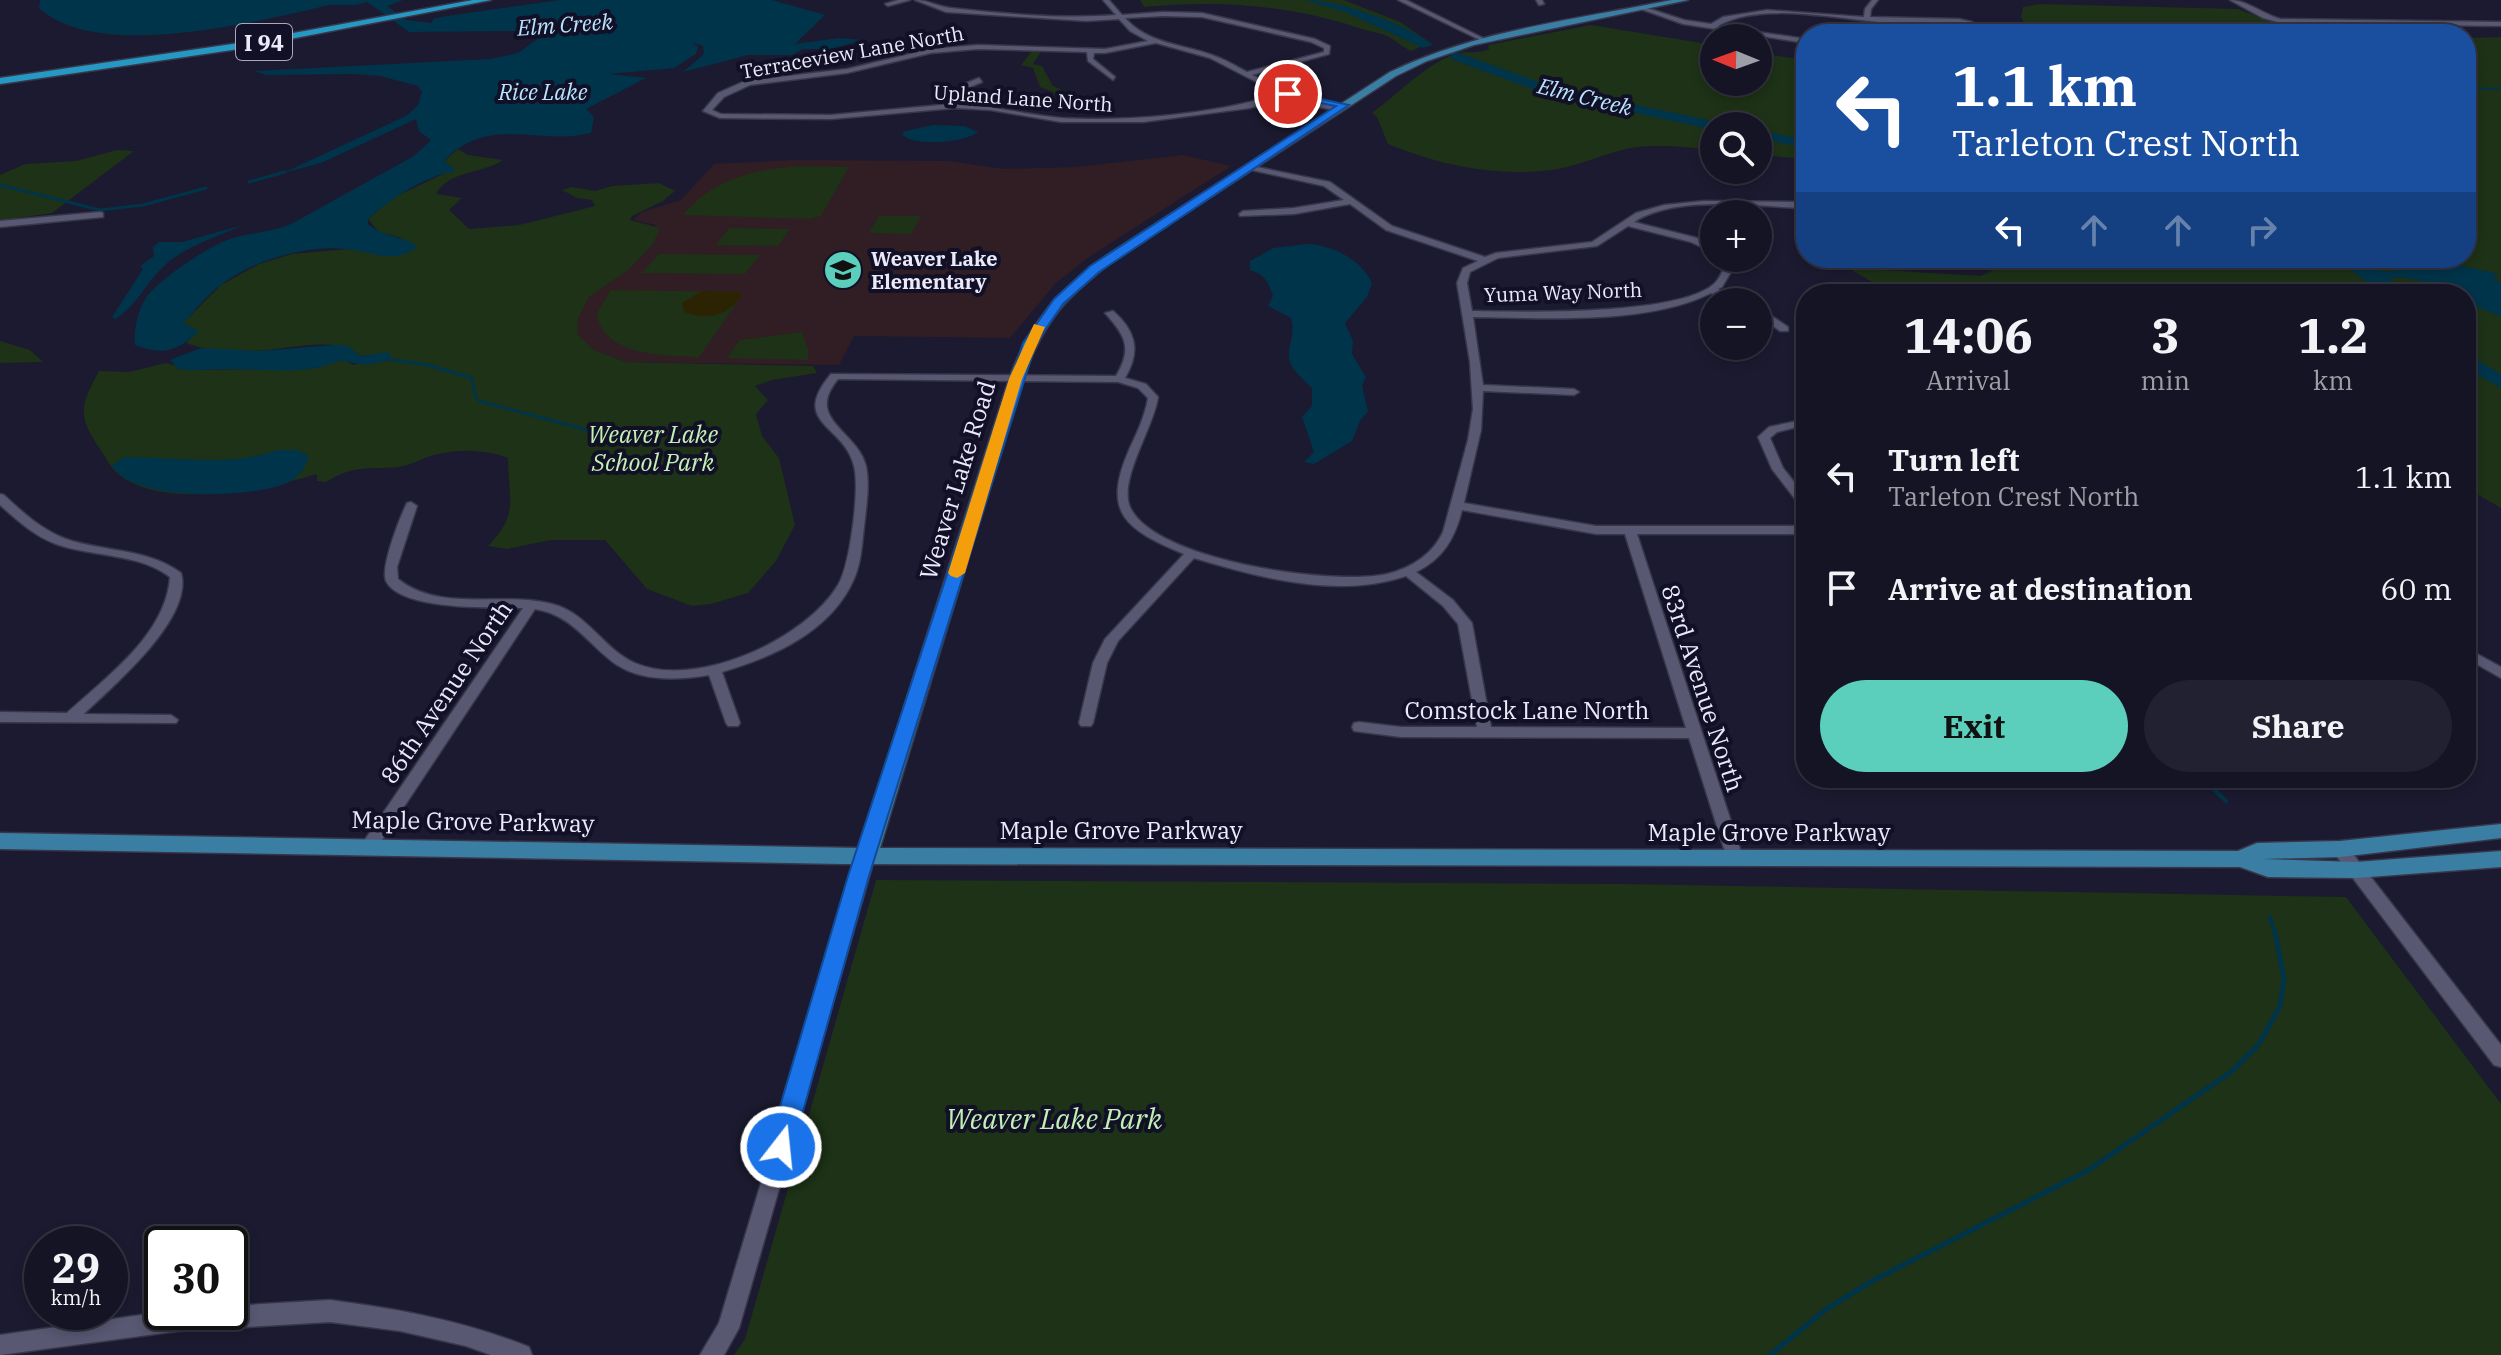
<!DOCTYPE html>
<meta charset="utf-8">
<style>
body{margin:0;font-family:"IBM Plex Serif",serif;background:#212131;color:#f1f3f6;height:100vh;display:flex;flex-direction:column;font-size:30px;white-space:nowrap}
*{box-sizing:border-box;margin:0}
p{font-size:26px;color:#9d9ea6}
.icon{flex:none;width:44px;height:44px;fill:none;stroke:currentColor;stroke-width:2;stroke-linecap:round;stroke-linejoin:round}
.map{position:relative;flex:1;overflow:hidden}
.drawer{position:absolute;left:1796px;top:284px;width:680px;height:504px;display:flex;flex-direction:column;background:#141424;border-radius:32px;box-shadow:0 4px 12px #0003,0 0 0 2px #333341}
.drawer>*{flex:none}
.guide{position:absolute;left:1796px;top:24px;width:680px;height:244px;border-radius:32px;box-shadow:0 4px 12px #0003,0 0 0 2px #333341;background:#1a4fa0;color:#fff;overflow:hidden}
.needle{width:52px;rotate:271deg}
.buttons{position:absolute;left:1700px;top:24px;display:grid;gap:16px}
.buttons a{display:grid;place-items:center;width:72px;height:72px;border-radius:50%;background:#141424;box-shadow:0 4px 12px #0003,0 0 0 2px #333341;font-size:40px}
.speed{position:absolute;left:24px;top:1226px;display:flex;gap:16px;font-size:40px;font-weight:700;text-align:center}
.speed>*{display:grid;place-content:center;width:104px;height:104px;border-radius:50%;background:#141424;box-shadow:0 4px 12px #0003,0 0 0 2px #333341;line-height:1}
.speed small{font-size:20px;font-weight:400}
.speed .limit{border:4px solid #111;border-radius:12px;background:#fff;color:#111}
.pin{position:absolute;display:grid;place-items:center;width:68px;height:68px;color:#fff;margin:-34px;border:4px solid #fff;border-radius:50%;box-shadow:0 2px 8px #0007}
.me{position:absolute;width:88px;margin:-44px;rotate:16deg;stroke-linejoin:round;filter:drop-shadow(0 0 6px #0008)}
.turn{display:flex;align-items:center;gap:28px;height:168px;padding:0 24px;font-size:36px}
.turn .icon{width:104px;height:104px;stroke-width:2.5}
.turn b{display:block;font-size:56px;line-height:68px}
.lanes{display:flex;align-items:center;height:76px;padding:0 24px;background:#0003;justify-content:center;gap:40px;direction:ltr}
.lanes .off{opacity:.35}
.eta{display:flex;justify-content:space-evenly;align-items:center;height:136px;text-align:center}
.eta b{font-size:48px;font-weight:800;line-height:56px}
.button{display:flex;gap:16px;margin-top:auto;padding:16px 24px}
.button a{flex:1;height:92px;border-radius:48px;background:#5bcebc;color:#111;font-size:32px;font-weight:800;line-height:92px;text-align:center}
.button a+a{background:#212131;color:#f1f3f6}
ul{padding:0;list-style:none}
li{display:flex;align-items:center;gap:24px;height:112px;padding:0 24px}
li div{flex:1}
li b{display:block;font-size:30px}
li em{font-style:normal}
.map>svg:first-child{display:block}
.education{fill:#301e24}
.green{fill:#1d3216}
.sand{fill:#2c2303}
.water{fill:#00344a}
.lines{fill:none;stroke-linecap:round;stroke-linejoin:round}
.stream-far3{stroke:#00344a;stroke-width:2}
.stream-far2{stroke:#00344a;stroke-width:3}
.stream-far1{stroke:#00344a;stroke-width:4}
.stream{stroke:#00344a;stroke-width:5}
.river{fill:#00344a;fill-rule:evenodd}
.minor-casing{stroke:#383749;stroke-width:3}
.major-casing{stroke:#383749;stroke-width:3}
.highway-casing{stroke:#383749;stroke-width:3}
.minor{fill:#595873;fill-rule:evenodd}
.major{fill:#3a7ea4;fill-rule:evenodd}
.highway{fill:#2698c4;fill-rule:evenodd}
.route{fill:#1a73e8;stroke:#114b97;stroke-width:2}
.slow{fill:#f59e0b}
.labels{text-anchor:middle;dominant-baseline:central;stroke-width:8;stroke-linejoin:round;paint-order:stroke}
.far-street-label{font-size:20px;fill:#eaeafa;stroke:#121026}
.far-poi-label{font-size:20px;font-weight:bold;fill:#eaeafa;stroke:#121026;text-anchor:start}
.far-water-label{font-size:22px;font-style:italic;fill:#b9e4fd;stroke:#121026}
.shield{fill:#121026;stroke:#a9a9ba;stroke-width:2}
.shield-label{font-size:22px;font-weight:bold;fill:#eaeafa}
.park-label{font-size:24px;font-style:italic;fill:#c3f1b5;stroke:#121026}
.street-label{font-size:24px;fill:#eaeafa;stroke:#121026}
.near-park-label{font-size:28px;font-style:italic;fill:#c3f1b5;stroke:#121026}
</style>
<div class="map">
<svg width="2501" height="1355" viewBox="0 0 2501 1355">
<rect width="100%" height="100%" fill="#1b1a30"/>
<path class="education" d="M1183,155L1231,166L1089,257L1056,283L1010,338L854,336L839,365L626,362L594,350L577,335V316L589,297L656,225L634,220L642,212L681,200L714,164L791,160L949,161L1004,169L1075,167Z"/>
<path class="green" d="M1140,0H1344L1400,22L1431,43L1411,51C1403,47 1398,43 1391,38C1383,33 1371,32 1362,29C1290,5 1219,0 1144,7Z
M2039,4L2238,9L2303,34H2039L2027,30L2021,17L2023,7Z
M1591,25L1714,45V82H1758V53L1806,60V159L1758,155V126H1714V150C1684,147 1651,143 1622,150C1598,156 1576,167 1551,170C1496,177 1438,165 1388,144L1377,117L1372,113C1395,96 1431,60 1458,53C1469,51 1479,54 1489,49L1488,45Z
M2501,37V508L2466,488V294H1893L1848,268L1981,276L2009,263L2011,258H2466V38Z
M1032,51L1041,52L1033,64L1042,66L1053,86L1067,92L1034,111L1027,110L1055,93L1040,87L1033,68L1021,65Z
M458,149L468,155L503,160C483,174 449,170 436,194L462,198L449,210L469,229L519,225L595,206L592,200L577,198L562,190L572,187L595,191L612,186L659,183L675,191L663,201L632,216L630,220L660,228L653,244L628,270L586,299L589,297L578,318L577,334L594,350L626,362L813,366L817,373L772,380L755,386L768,400L756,414L762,436L779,458L795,525L776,561L748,593L711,604L692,606L647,589L605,540H551L507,549L488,546C520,513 508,499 508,458C484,449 459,449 434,455C422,458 410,466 398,467C367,470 355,464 326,482L317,481V474C267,489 156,513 114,470C109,464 105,456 100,449C77,416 80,406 99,371L129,372L166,363L191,370L317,368L341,359L354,365L389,353L360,356C339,334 284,350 255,351C233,352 207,351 186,343L198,331L183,323L221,285L259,264L292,254L349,249L402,238L379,232L368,219L393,198L445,173L448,166L444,161Z
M117,150L134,151L52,213L18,218L0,228V175L25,164L76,161Z
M798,166L849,167L821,216L809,219L683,215C713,179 753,170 798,166Z
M879,216H921L911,234L869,233Z
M729,228L790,229L778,246L716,245Z
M659,254L760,255L745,274L642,273Z
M611,290L737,292L742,295L699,357C667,356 601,356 597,313Z
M802,332L808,349V360L727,358L740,340Z
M0,341L30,350L43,362L0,363Z
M876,880L1623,884L2346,897L2501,1104V1355H734L745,1339Z"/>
<path class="sand" d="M702,291L737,292L742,295C727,316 709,321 684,312L682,303Z"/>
<path class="water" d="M40,0H403L387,6L406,20L432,23L433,19L447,16L560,0H772L825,15L795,44L839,38L863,40L830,49H803L792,55H748L683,72L704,54L703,46L692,42L698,47L696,54L674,68L608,74L646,78L586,109L594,117L591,133C537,146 488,114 444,161L454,168V172C429,173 386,202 368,219V224C384,238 403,235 418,247C392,265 374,252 347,249C305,244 251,261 218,287C205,297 195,311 183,323L199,331C178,351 162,356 135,345C133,332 138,309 146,298C158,280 206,248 227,240C249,232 272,233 293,223L414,156L431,140L419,131L416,119L321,163L283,173L408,115L418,105L422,92L418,86L380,76L353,74L267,75L254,71L490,59L518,53L539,38L531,33L519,31L409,32L367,2C353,8 340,3 325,6C255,22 97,62 39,8Z
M933,125L964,126L978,132C964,143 912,147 902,134L905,131Z
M243,225C217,237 183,247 163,267C145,284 137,306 115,319L112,317L143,269L140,266L154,256L153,247L159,242H182Z
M1307,244C1332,245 1361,259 1372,283L1367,297L1345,323L1353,341L1352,354L1366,377L1362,386L1368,411L1360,421L1352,441L1314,464L1304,462L1314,452L1302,417L1312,406V388C1306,382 1298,375 1293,368C1282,353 1297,338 1291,318L1268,306L1273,296C1268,281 1265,275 1250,270V261L1273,248Z
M2387,258H2424L2499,274L2492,279L2501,282V317L2466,302V294H2453L2418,280L2400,277L2379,280L2358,268L2390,272L2404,267Z
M335,345L348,346L360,356L389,352L391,358C373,367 359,365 341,360C307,376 265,369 228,369C211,369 195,371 178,369L170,360L201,348L259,351Z
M278,450H296L309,456C306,466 301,475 291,481C259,499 130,503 112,465L125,457C177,457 229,467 278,450Z"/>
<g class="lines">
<path class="stream-far3" d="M2466,88L2501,89"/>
<path class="stream-far2" d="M249,182L285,172
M0,185L100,210L143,205L206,188
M386,359L428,365L472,378L476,398
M479,401L591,431"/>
<path class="stream-far1" d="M2202,778L2226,801
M2270,917L2275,934"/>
<path class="stream" d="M1770,1355L1825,1310L1872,1281L2087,1171L2231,1072L2259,1044L2280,1006L2284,979L2275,932"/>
<path class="river" d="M1305,0C1339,0 1407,24 1433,45L1423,48L1345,12Z
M1451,53H1459L1552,87L1717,122L1724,126H1714V130L1543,93L1451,59Z
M1758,130L1806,140V148L1758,138Z
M2340,258H2358L2412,294C2384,294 2357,280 2340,258Z
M2466,354L2501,374V388L2466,368Z"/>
<g class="minor-casing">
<path id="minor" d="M898,0H910L888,6L885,4Z
M915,0C928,0 939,7 951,8C1005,14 1062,19 1116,15L1103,0H1109L1122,15L1163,12L1202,13L1315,39L1330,46L1329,54L1252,75L1308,100L1343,109L1339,111L1303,104L1287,97L1250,108L1143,122H1061L991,110L955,108L831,119L720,118L703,111L718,93L745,81L847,69L931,49L978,45L1105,49L1148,41L1130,31L1119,19L1086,21L946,12ZM1163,16L1202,17L1311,42L1324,48V52L1247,72C1236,66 1224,59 1212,55C1182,44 1148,44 1125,18ZM1156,43L1210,58L1280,94C1215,114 1130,122 1062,118C1028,115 994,106 959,104L965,89L982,82L979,78L959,86L952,104L831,115L721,114L712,110L724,97L750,85L847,73L931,53L978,49L1087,52L1088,61L1113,80L1115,77L1093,59L1094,53H1105Z
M1398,0H1406L1487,40L1482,41Z
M1536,0H1542L1544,4L1539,5Z
M1872,0H1878L1871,9L1870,17L1959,19L1972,22L1987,34C1976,34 1970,25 1959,23C1932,22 1905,24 1878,22C1831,18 1761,2 1718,26L1806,39V43L1683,24L1638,8L1641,6L1684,20L1711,24L1723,17L1767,10L1864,17L1865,9Z
M2230,0C2247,0 2264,15 2281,19L2501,22V26L2281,23L2263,18Z
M1247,165L1330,182L1392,226L1485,257L1496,253L1592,242L1636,213L1664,205L1704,201L1806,202V208C1756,207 1678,194 1634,222L1697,238L1714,246V253L1691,242L1628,226L1597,246L1498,258L1470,272L1467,283L1472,311C1521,312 1681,316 1715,283C1719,279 1722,272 1724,267L1719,258H1729L1734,267L1722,287L1718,289L1744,302H1731L1711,293C1648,325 1543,318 1473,317L1483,385L1574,389L1579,392L1574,395L1483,391L1481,430L1464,503L1596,526H1806V534H1637L1743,858L1741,862L1735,864L1729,862L1727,858L1689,738L1401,737L1354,731L1352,727L1354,723L1359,722L1401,727H1477L1458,624L1443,606L1406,576C1338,599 1260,578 1194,558L1118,641L1107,663L1093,723L1091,726H1081L1079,723L1093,663L1105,639L1184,554C1127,530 1101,514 1129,450C1137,433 1145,416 1148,398L1138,388L1118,382L838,379C804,420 857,430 866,466C870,485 866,508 864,527C862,544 861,565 853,581C830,632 773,657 722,672L740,723L738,726H728L726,723L709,675C679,680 644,682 617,665C588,645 573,615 535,609L376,849H364L362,845L364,841L523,608C493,607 401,611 386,581C380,568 400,517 407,503L411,502L417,506L397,567L398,579C440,613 503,591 552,604C588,613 603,649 635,663C696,690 806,639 838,585C850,566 860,488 854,466C844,424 789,424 831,374L1116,376C1133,348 1125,335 1105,313L1113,311C1136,331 1141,351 1125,378L1146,384L1158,397C1154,427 1118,480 1130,507C1154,561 1335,586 1387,574C1411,568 1432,555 1443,532L1468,440L1473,409L1470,362L1457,283L1463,268L1478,261L1386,230L1350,204L1294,214L1240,216L1239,214L1243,211L1294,208L1344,200L1324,186L1247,169ZM1462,510L1596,534H1625L1686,728L1491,727L1472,623L1453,600L1416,572C1443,559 1455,538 1462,510Z
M100,212L103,213V217L0,227V221Z
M1758,307L1788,327V331H1780L1758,315Z
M1802,420L1806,421V425L1777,432L1770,438L1783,468L1806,497V509L1802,508L1772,469L1758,437L1769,427Z
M0,494L4,495C23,513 42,530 66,539C103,552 148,548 181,573C194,618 114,685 84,714L171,715L178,720L176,723L0,722V712L67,713C106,677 166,635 170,577C139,553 92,557 56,544C34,536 17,520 0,505Z
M2466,648L2501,667V678L2466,658Z
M2340,843L2346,845L2501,1045V1067L2494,1065L2334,853L2332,849L2334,845Z
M867,850L873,852L875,856L739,1328L724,1355H700L719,1323L859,856L861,852Z
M330,1300C399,1309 464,1321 529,1347L532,1355H491L466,1346L400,1331L330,1322L178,1331L0,1355V1335L162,1312H230V1306Z"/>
</g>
<g class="major-casing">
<path id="major" d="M1672,0H1688L1474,45L1427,61L1396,76L1117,258C1067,296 1044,319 1023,379L880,848L2238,851L2257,843L2340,841L2501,824V838L2340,857L2262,859L2356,862L2501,851V867L2356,878L2268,877L2240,867L843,864L0,849V833L859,848L1009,379C1031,319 1058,291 1109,254L1390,72C1477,30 1578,19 1672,0Z"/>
</g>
<g class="highway-casing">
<path id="highway" d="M473,0H491L239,49L0,84V78L239,43Z"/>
</g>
<use href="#minor" class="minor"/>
<use href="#major" class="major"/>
<use href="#highway" class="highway"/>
</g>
<path class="route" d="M1288,92L1349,105L1099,272L1063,304L1036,343L869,876L793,1147L790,1155L781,1159L772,1155L768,1147L848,876L1023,343L1054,299L1090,266L1336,106L1285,96Z"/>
<path class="slow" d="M1034,324L1045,327L1022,379L965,573L957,578L951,576L948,573L1009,379Z"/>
<defs>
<g id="school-disc" transform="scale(2)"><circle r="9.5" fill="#5bcebc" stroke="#121026"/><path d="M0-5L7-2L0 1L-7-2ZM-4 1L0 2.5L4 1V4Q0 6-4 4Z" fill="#111"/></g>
</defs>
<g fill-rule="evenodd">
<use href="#school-disc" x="843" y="270"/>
</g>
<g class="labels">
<g class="far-street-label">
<text transform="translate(852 52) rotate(-10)">Terraceview Lane North</text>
<text transform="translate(1023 98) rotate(4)">Upland Lane North</text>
<text transform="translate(1563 292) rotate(-2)">Yuma Way North</text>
</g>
<g class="far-poi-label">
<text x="871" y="258">Weaver Lake<tspan x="871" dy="23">Elementary</tspan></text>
</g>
<g class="far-water-label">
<text transform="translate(565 24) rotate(-4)">Elm Creek</text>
<text x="543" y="91">Rice Lake</text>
<text transform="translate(1585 96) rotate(14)">Elm Creek</text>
</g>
<rect class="shield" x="236" y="24" width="56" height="36" rx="6"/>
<g class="shield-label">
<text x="264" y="42">I 94</text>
</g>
<g class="park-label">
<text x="653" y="434">Weaver Lake<tspan x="653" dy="28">School Park</tspan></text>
</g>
<g class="street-label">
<text transform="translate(957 480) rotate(-73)">Weaver Lake Road</text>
<text transform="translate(1703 688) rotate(72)">83rd Avenue North</text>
<text transform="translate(446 692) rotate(-56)">86th Avenue North</text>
<text x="1527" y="710">Comstock Lane North</text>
<text transform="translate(473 821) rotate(1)">Maple Grove Parkway</text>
<text x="1121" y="830">Maple Grove Parkway</text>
<text x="1769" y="832">Maple Grove Parkway</text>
</g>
<g class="near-park-label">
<text x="1054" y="1118">Weaver Lake Park</text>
</g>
</g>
</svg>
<div class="buttons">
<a><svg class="needle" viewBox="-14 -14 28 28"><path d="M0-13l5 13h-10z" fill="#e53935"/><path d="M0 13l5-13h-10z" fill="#9d9ea6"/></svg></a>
<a><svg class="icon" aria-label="search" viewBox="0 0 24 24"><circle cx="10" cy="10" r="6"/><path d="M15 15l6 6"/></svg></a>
<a>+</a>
<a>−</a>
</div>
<div class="speed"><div>29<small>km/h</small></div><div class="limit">30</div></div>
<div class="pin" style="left:1288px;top:94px;background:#d93025"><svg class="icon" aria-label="arrive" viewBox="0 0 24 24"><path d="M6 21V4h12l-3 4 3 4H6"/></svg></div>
<svg class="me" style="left:781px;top:1147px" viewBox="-20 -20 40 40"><circle r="17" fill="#1a73e8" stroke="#fff" stroke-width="3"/><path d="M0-11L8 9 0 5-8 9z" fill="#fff"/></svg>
<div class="guide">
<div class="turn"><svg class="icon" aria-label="left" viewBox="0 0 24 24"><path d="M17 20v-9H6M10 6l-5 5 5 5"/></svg><div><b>1.1 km</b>Tarleton Crest North</div></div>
<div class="lanes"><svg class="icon" aria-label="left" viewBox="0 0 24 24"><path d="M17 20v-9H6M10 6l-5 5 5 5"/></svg><svg class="icon off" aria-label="ahead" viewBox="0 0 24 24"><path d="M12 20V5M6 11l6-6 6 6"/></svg><svg class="icon off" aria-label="ahead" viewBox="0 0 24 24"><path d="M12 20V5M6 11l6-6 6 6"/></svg><svg class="icon off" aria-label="right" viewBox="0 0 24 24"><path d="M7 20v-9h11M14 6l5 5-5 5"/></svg></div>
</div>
<section class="drawer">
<div class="eta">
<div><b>14:06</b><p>Arrival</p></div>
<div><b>3</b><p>min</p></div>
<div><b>1.2</b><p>km</p></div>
</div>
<ul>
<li><svg class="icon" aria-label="left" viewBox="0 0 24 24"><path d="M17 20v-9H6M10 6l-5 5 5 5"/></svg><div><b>Turn left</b><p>Tarleton Crest North</p></div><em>1.1 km</em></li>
<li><svg class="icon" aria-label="arrive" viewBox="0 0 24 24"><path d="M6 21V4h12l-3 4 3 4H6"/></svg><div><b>Arrive at destination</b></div><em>60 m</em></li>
</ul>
<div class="button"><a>Exit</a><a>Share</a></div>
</section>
</div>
